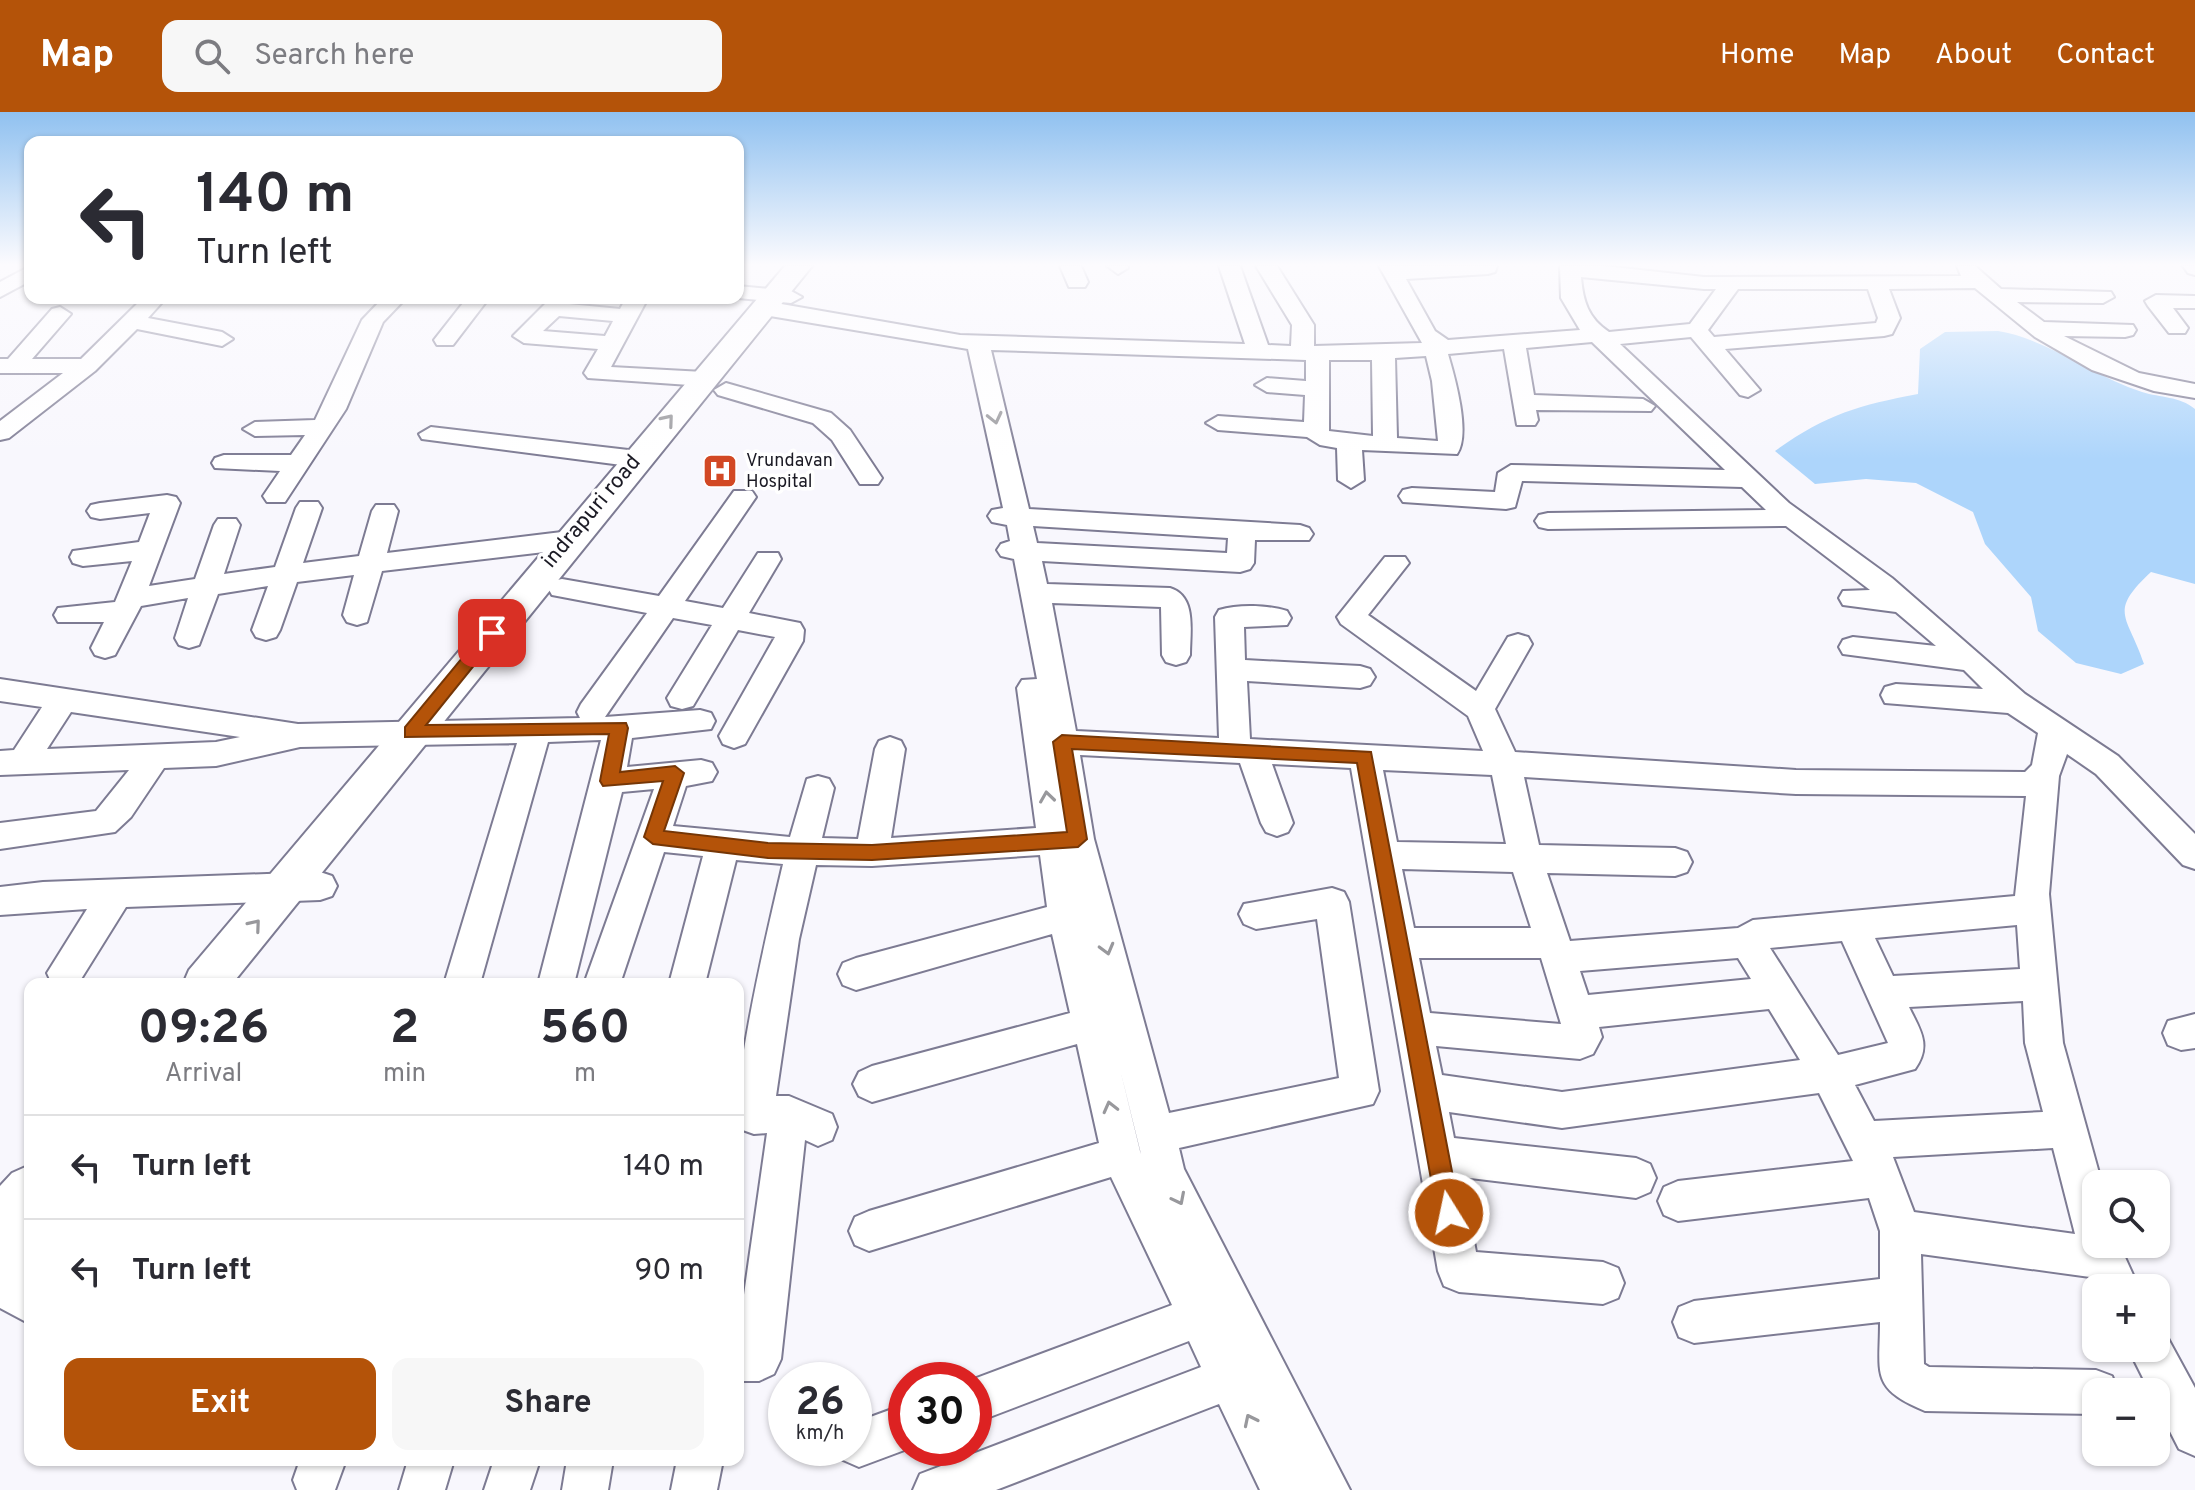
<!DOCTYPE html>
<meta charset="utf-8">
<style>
body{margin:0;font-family:Overpass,sans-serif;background:#f7f7f7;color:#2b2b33;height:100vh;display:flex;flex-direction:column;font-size:30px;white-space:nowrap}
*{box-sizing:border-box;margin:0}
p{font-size:26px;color:#7c7c81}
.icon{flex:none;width:44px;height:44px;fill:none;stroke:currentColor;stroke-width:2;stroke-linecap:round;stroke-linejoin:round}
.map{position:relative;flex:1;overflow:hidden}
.side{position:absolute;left:24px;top:866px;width:720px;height:488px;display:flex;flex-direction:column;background:#fff;border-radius:16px;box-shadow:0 2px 6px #0004}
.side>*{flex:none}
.hud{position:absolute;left:24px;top:24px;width:720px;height:168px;border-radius:16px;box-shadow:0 2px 6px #0004;background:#fff;color:#2b2b33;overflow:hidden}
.buttons{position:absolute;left:2082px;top:1058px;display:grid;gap:16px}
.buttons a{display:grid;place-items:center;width:88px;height:88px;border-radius:16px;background:#fff;box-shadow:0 2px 6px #0004;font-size:40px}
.speed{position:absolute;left:768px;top:1250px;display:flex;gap:16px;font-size:40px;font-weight:700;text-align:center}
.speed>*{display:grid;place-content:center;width:104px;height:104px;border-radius:50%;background:#fff;box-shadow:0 2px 6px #0004;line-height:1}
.speed small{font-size:20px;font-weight:400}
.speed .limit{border:12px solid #d22;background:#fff;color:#111}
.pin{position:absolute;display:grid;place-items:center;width:68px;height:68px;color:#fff;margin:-34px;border-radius:16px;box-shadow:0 4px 12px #0006}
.me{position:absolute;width:88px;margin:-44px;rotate:350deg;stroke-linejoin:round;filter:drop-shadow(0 0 6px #0008)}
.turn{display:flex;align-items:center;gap:28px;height:168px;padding:0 40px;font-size:36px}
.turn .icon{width:104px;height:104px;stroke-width:2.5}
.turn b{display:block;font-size:56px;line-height:68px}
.eta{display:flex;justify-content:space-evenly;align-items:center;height:136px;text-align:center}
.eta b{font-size:48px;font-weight:700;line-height:56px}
.primary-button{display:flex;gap:16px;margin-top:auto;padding:16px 40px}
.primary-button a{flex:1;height:92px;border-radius:16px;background:#b45309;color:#fff;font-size:32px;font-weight:700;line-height:92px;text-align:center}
.primary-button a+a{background:#f7f7f7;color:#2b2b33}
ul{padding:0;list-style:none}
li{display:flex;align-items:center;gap:24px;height:104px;padding:0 40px;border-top:2px solid #e1e1e2}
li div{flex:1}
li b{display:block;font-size:30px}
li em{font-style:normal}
header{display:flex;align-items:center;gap:48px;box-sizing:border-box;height:112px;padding:0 40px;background:#b45309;color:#fff}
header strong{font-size:38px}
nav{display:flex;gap:44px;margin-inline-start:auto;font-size:28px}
.search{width:560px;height:72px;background:#f7f7f7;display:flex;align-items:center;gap:20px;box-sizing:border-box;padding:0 28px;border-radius:16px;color:#7c7c81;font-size:30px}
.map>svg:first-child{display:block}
.water{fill:#add5fb}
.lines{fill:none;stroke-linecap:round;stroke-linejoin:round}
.minor-casing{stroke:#7d7b93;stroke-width:4}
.major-casing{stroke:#7d7b93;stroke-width:4}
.minor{fill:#fff;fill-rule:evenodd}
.major{fill:#fff;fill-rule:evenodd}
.oneway{stroke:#98989c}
.route{fill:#b45309;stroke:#753606;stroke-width:2}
.labels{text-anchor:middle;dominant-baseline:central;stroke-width:7;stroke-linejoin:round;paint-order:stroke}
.far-poi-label{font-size:18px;fill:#1b1a24;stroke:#fff;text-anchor:start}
.street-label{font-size:22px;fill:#1b1a24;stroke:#fff}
</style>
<header>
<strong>Map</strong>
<div class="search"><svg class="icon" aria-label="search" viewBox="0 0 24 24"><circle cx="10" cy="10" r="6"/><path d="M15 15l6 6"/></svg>Search here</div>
<nav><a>Home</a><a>Map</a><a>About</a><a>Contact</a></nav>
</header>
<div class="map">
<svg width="2195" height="1378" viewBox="0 0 2195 1378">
<rect width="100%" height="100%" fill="#f8f7fd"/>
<path class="water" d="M1998,219C2045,226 2093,264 2142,280C2161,286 2179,284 2195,297V472L2151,460C2107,501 2128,503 2144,552L2121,562L2076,551L2038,519L2031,485L1985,432L1973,400L1916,371L1866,367L1815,372L1775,339C1825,303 1859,293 1918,282L1920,237L1945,220Z"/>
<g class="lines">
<g class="minor-casing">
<path id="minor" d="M30,154V169L0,185V170Z
M1060,154H1081L1088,170L1085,175H1069Z
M1107,154H1128V156L1118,162Z
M1219,154H1240L1268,233L1291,234L1292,213L1256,154H1277L1314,213V234L1422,231L1379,154H1497L1495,160L1488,162L1406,167L1435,219L1448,228L1580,218L1561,186L1560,154H1604L1704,165L1961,164L1957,154H1975L2001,177L2111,180L2114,185L2103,191L2017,190L2044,210L2133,213L2136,218L2133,223L2125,225L2064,224L2139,261L2195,272V286L2154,279L2092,258L2035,225L1975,176L1889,177L1900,206L1892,222L1884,224L1725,237L1760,278L1748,285L1740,283L1691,225L1620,232L1789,391L1892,466L2025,582L2118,644L2195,722V757L2183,753L2096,662L2067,642L2059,664L2049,782L2063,931L2102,1072H2096V1132H2119L2139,1176L2096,1177L2090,1165L1921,1142L1924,1252L1929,1255L2096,1258L2112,1264L2118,1280H2096V1302L1925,1299C1870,1276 1880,1263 1880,1210L1694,1231L1679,1225L1673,1210L1679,1195L1694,1189L1880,1167V1119L1869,1086L1678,1109L1664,1103L1658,1089L1664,1075L1678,1069L1853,1049L1819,981L1562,1016L1449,1000L1454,1026L1636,1046L1650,1052L1656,1066L1650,1080L1636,1086L1462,1065L1476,1140L1603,1150L1618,1156L1624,1171L1618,1186L1603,1192L1459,1180L1444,1174L1438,1159L1351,656L1272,652L1293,711L1288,720L1277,724L1266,720L1261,711L1240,651L1080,643L1094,727L1169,1001L1339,966L1317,807L1256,817L1244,812L1239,802L1244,792L1332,776L1344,780L1349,790L1379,979L1373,992L1179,1036L1184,1057L1350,1378H1260L1219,1292L996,1378H913L920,1362L1201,1255L1189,1229L974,1311V1268H971L1172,1193L1111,1065L869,1139L855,1133L849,1119L855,1105L869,1099L1099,1031L1077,932L872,990L859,984L853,972L859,960L872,954L1070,901L1052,822L856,878L843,873L838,862L843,851L856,846L1047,795L1040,743L872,754L816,753L799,827L776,984H789L832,1002L837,1015L832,1028L818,1034L805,1028L781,1247L774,1262L759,1269H738V1225L767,1021L754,1022L740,1017C727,985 773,795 783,752L736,748L705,872H669L703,744L664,740L620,872H584L654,677L622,680L574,872H538L601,628L548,630L480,872H444L517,631L300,635L216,654L164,656L131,705L115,720L0,737V711L96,699L129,658L0,663V639L14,638L42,595L0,589V567L298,612L580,606L577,600L581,592L647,501L552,483L548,476L552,469L562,467L659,484L734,379H752L756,385L685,489L723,496L758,441H778L781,447L749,501L800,511L804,518L803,529L745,632L734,636L723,632L719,624L775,525L738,518L693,594L682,597L671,594L667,586L712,513L673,506L605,605L700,598L711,601L715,609L711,617L632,626L627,655L701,648L712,651L717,660L712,669L686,674L673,714L790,725L807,667L818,664L829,667L834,676L822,726L858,727L875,637L879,629L890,625L901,629L905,637L891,726L1036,716L1017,576L1022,568L1037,567L1014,447L1001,444L997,438L1001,432L1010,429L1007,413L992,410L988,404L992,398L1003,396L968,237L764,203L753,196L764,189L960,223L1245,232ZM1581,165L1704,177H1716L1690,212L1609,220C1588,206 1583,189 1581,165ZM1738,177H1868L1878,206L1876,211L1714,225L1708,218ZM1592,230L1725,358L1511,353L1498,361L1495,380L1412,376L1403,378L1399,384L1403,390L1506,397L1515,395L1522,369L1742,375L1766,398L1548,401L1539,403L1535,409L1539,415L1548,417L1786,414L1870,478L1843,479L1839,486L1843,493L1896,500L1936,534L1853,525L1843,528L1839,535L1843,542L1964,558L1983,577L1896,572L1885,575L1881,583L1885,591L2008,601L2038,621L2032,653L2025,660L1796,658L1515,640L1495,597L1532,532L1528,525L1518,522L1508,525L1476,579L1368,503L1409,451L1405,445H1385L1337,505L1341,512L1468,604L1483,639L1250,627L1247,569L1360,576L1370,573L1375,565L1370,557L1360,554L1245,548L1244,515L1287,513L1291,506L1287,499C1267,493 1239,492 1219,498L1215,505L1219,626L1076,619L1052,491L1161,495L1162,543L1166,550L1176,553L1186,550L1190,543C1190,520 1197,484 1170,476L1047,472L1042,449L1240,460L1250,457L1254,451L1255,428H1309L1313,422L1309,416L1300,413L1029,397L991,238L1306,248V269L1267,266L1255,273L1267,280L1305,283L1304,310L1218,304L1206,311L1218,318L1307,325L1320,333L1337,336L1338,368L1351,376L1364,368L1362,338L1457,342C1471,322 1455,266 1448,242L1504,237L1517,313H1535L1538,308L1536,298L1651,299L1655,294L1643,287L1534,283L1526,236ZM1426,244L1432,269L1438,329L1397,326L1395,246ZM1329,248H1372L1373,324L1329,319ZM1033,414L1228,426L1227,441L1037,431ZM71,600L240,625L216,630L47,637ZM1383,658L1492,663L1506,732L1397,730ZM1524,665L1796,682L2026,684L2015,784L1753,808L1738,816L1570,829L1547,761L1675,764L1687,760L1692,750L1687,740L1675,736L1539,733ZM1402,757L1513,760L1531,816H1414ZM2017,813L2020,857L1893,864L1875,826ZM1842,829L1888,931L1838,943L1770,836ZM1419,846H1541L1561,912L1430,901ZM1738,846L1751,867L1588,883L1580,859ZM2023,889L2025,931L2043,1000L1874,1009L1855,973L1915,957C1932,933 1920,918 1909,895ZM1769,897L1800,948L1562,980L1442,963L1436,934L1580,947L1593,942L1602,925L1599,915ZM1120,957L1141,1042L1140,1039ZM2053,1036L2075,1122L1914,1100L1893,1045Z
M2183,154H2195V163L2188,161Z
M738,174L791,179L802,185L791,191L738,186Z
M2156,183L2195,184V196H2173L2188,216L2185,221H2169L2148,194L2145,189Z
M143,186H166L148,206L222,220L233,227L222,234L137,217L95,259L9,326L0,328V309L63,261H0V247H8L52,197L60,195L71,202L32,247H81Z
M383,186H406L383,210L346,297L285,390H267L263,384L280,359L215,356L212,351L215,346L224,343H291L305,323L255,324L243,317L255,310L315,308L362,208Z
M467,186H489L453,233H437L434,228Z
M551,186H573L569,192L620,197L626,186H648L611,255L704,260L716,267L704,274L588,266L584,261L598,237L524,231L513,224ZM559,204L613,209L605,224L543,219Z
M726,271L831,301L850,318L882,366L878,372H860L832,328L813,311L718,283L714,278Z
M431,315L637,339L649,347L637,355L422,327L419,322Z
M167,383L176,385L180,391L149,474L195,467L214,413L218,407H236L240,413L224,462L275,455L296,396L300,390H318L322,396L303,451L359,444L372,399L376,393H394L398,399L387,441L570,419L579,422L583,428L579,434L570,437L382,459L367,510L357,513L347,510L343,503L354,463L297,470L280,518L276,525L266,528L256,525L252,518L268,474L218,482L199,533L189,536L179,533L175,526L188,486L141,494L115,543L105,546L95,543L91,536L104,510H58L54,503L58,496L115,490L132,449L83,454L73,451L70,445L73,439L139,430L150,401L100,407L91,405L87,399L91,393L100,391Z
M320,760L332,764L337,774L332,784L320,788L126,795L78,872H52L47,861L87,797L0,803V775L43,770Z
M2195,902V936L2181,938L2168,933L2163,921L2168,909Z
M0,1151L30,1167V1212L0,1196Z
M2156,1217L2165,1221L2195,1276V1344L2179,1337L2156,1292V1280H2150L2128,1236H2156Z
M906,1292V1336H910L859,1355L843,1348L838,1336H854V1311Z
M300,1348H346L335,1378H297L293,1368Z
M408,1348H454L445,1378H399Z
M494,1348H540L530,1378H484Z
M567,1348H613L608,1378H562Z
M677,1348H723L717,1378H671Z"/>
</g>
<g class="major-casing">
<path id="major" d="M785,154H812L232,872H183L189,858Z
M30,1053V1161L18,1174L0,1182V1074L12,1061Z"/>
</g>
<use href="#minor" class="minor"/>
<use href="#major" class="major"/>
</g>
<defs><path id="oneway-chevron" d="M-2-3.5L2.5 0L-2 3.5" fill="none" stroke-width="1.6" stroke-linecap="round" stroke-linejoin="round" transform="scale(2)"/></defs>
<g class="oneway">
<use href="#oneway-chevron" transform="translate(995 306) rotate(77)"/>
<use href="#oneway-chevron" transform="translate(668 308) rotate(-50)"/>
<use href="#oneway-chevron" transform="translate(1047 685) rotate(-98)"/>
<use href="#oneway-chevron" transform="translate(255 813) rotate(-50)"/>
<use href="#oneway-chevron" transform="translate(1107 837) rotate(75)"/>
<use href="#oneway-chevron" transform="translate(1110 995) rotate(-104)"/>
<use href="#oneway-chevron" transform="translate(1179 1087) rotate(63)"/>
<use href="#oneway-chevron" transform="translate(1250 1308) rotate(-116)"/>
</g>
<linearGradient id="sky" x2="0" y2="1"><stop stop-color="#90c1f0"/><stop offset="0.44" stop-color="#fcfbfe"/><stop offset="1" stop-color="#fcfbfe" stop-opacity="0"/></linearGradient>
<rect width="2195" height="347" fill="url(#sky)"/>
<path class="route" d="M492,515L500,521L497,525L426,613L626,611L628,616L620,660L675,654L684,661L664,719L768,731L872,733L1067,720L1053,630L1062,623L1371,640L1460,1101L1457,1109L1449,1113L1441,1109L1437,1101L1357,651L1072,637L1087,727L1078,735L872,748L768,746L653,732L644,725L663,669L603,674L600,669L609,622L405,625V615L486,517Z"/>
<defs>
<g id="hospital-square" transform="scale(1.8)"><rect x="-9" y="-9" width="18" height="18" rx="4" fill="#d24824" stroke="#fff"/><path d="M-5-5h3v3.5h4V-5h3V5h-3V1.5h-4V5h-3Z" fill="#fff"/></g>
</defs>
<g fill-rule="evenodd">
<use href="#hospital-square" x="720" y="359"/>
</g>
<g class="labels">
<g class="far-poi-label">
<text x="746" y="349">Vrundavan<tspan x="746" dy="21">Hospital</tspan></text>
</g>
<g class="street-label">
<text transform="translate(592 400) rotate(-50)">indrapuri road</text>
</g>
</g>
</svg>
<div class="buttons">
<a><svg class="icon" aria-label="search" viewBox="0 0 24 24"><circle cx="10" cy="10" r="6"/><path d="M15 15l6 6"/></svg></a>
<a>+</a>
<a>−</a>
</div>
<div class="speed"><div>26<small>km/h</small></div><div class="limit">30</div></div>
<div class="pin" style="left:492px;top:521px;background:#d93025"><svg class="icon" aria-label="arrive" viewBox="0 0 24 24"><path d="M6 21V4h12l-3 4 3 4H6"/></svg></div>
<svg class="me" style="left:1449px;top:1101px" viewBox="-20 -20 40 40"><circle r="17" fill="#b45309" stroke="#fff" stroke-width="3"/><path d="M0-11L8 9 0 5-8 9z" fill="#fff"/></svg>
<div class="hud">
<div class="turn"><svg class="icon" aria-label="left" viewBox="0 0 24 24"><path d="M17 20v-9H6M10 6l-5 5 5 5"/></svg><div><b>140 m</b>Turn left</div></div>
</div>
<section class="side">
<div class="eta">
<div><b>09:26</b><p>Arrival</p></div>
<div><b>2</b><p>min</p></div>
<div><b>560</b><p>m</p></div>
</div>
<ul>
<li><svg class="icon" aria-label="left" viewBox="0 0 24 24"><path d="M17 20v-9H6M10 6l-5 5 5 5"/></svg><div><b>Turn left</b></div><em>140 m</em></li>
<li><svg class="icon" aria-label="left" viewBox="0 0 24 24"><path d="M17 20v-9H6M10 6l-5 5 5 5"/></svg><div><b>Turn left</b></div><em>90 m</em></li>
</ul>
<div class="primary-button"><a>Exit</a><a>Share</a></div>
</section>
</div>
